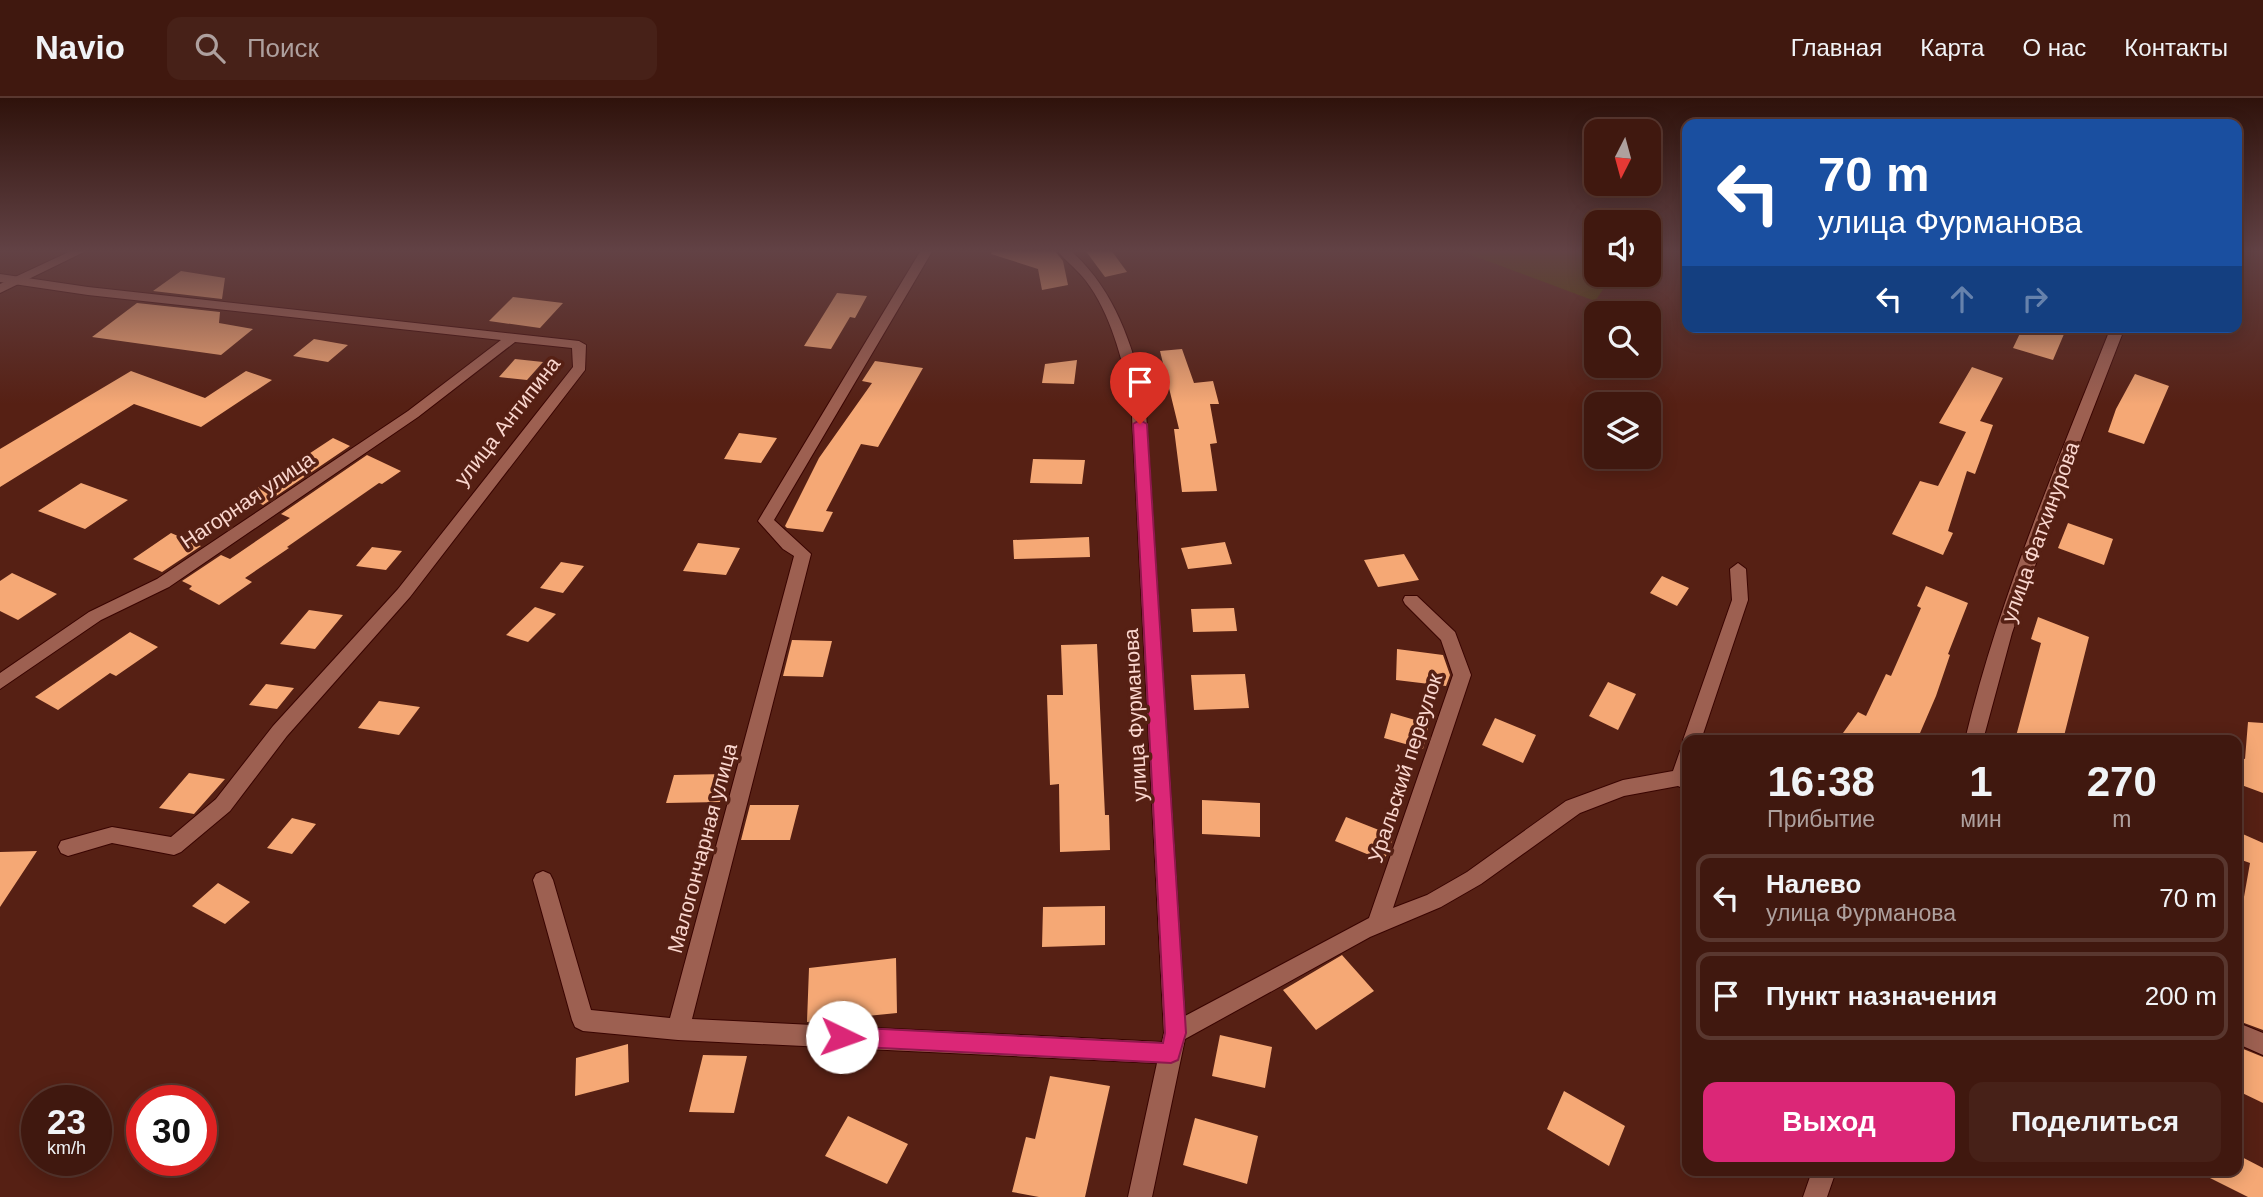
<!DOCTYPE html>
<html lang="ru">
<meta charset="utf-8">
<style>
body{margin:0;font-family:Helvetica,sans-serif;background:#472118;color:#f1f3f6;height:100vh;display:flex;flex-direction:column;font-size:26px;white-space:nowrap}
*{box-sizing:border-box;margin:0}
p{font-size:23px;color:#aea09e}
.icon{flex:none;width:38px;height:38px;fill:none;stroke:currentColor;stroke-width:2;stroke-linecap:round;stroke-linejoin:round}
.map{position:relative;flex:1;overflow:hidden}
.drawer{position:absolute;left:1682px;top:637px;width:560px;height:441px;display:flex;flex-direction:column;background:#40180f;border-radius:14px;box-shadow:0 4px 18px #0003,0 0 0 2px #59372f}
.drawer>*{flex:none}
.hud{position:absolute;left:1682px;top:21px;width:560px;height:214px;border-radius:14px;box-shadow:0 4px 18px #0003,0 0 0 2px #59372f;background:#1a4fa0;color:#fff;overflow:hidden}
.needle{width:46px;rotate:186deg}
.controls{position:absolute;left:1584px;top:21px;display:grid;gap:14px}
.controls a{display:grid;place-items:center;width:77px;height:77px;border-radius:14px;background:#40180f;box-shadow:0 4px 18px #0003,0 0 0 2px #59372f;font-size:35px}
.speed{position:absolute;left:21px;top:987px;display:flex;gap:14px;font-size:35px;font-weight:700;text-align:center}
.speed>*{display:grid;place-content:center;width:91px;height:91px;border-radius:50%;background:#40180f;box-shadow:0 4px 18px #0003,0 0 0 2px #59372f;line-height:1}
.speed small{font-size:18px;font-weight:400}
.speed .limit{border:10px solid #d22;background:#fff;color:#111}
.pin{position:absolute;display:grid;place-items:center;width:60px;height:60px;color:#fff;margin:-72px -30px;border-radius:50% 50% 50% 0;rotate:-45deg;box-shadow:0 0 7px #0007}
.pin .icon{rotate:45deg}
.me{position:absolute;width:77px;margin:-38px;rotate:93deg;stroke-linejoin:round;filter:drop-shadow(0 0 5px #0008)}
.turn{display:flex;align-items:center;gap:24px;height:147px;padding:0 21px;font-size:32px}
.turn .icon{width:91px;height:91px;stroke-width:2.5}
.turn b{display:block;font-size:49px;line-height:60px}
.lanes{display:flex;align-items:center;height:66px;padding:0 21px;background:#0003;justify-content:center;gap:35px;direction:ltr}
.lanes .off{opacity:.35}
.eta{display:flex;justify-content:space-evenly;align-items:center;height:119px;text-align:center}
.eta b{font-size:42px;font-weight:600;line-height:49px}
.button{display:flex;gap:14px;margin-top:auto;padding:14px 21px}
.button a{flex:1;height:80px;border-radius:14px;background:#db2777;color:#fff;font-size:28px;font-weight:600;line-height:80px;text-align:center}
.button a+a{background:#472118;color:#f1f3f6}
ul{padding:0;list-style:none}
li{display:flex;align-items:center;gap:21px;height:88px;margin:0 14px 10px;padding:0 7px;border:4px solid #59372f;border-radius:14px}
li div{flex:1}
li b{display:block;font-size:26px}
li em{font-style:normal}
header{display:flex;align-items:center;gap:42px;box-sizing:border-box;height:98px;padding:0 35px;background:#40180f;border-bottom:2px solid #59372f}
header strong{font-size:33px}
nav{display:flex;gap:38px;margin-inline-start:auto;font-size:24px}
.search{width:490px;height:63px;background:#472118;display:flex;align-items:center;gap:18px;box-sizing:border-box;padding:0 24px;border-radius:14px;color:#aea09e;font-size:26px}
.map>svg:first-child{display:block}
.green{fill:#4f4101}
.building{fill:#f5a875}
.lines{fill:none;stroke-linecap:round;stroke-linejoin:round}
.minor-casing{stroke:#390400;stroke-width:2}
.tertiary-casing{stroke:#390400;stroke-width:2}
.minor{fill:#9d6051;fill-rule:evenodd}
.tertiary{fill:#9d6051;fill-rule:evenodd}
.route{fill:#db2777;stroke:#8e194d;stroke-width:2}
.labels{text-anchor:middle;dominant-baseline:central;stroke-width:7;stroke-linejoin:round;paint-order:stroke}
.street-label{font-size:21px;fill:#fad6ce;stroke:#562014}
</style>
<header>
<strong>Navio</strong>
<div class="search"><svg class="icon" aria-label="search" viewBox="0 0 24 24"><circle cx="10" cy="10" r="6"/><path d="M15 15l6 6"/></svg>Поиск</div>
<nav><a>Главная</a><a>Карта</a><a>О нас</a><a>Контакты</a></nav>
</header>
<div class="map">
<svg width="2263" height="1099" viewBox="0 0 2263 1099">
<rect width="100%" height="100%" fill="#562014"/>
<path class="green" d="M1458,152H1596V177H1613L1595,203Z"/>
<path class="building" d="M992,152H1054L1063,163L1068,187L1042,192L1038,171L991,156Z
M1085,152H1111L1127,174L1105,179Z
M181,173L225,180L222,201L153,193Z
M837,195L867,198L855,220L850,219L831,251L804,248Z
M513,199L563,205L540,230L489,223Z
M137,205L220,214L219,225L253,231L221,257L92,239Z
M2023,229H2067L2053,262L2013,250Z
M314,241L348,247L328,264L293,258Z
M1182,251L1194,285L1213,283L1219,306H1210L1217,345L1210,346L1217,393L1182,394L1174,331H1179L1160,253Z
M515,261L543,264L527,282L499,279Z
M1077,262L1074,286L1042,285L1045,266Z
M875,263L923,270L878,349L861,346L826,413L833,414L823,434L787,430L785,428L819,360L872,285L862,283Z
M1972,269L2003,280L1980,323L1993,327L1975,376L1967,373L1948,433L1953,435L1943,457L1892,436L1920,383L1938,388L1966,334L1939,325Z
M131,273L205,300L246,273L272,282L201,329L134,306L0,389V351Z
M2135,276L2169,288L2144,346L2108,334L2116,311Z
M739,335L777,340L761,365L724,361Z
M333,340L350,348L263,407L245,398Z
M367,357L401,373L382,386L379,385L287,449L289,450L245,480L252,484L219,507L189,491L192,488L182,483L221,457L230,461L290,420L281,416Z
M1033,361L1085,362L1082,386L1030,385Z
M81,385L128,402L85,431L38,413Z
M2068,425L2113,441L2104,467L2058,450Z
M171,435L201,448L162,474L133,461Z
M1089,439L1090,459L1014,461L1013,442Z
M1225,444L1232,466L1188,471L1181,450Z
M698,445L740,450L726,477L683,473Z
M372,449L402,453L386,472L356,468Z
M1404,456L1419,482L1378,489L1364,462Z
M561,464L584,468L563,495L540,490Z
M12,475L57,496L18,522L0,513V483Z
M1662,478L1689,490L1677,508L1650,495Z
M1926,488L1968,505L1948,556L1950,557L1936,598L1917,642H1838L1858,614L1866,618L1886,576L1891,578L1921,510L1917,508Z
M535,509L556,516L528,544L506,537Z
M1234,510L1237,533L1193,534L1191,511Z
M309,512L343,517L315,551L280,546Z
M2038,519L2089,539L2063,642H2015L2041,545L2031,541Z
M130,534L158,549L116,578L110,575L58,612L35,599Z
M792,542L832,543L823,579L783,578Z
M1097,546L1105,717H1109L1110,752L1060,754L1059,686L1050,687L1047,597H1063L1061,547Z
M1397,551L1443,557L1450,577L1446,588L1396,582Z
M1245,576L1249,610L1194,612L1191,577Z
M1608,584L1636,596L1618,632L1589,618Z
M266,586L294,590L277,611L249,607Z
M379,603L420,609L399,637L358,630Z
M1391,615L1429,626L1423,651L1384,640Z
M1495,620L1536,637L1523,665L1482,647Z
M2248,624L2263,625V695L2236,685V658L2245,661Z
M189,675L225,681L194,716L159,710Z
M726,676L720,704L666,705L674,677Z
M1202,702L1260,705V739L1202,736Z
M750,707H799L790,742H741Z
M1346,719L1394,738L1384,763L1335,743Z
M292,720L316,726L292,756L267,750Z
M2236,733L2263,745V932L2236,922V844L2250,765L2236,760Z
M37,753L0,809V754Z
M218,785L250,804L225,826L192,808Z
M1105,808V847L1042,849L1043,809Z
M1342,857L1374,893L1316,932L1283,892Z
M896,860L897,915L807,924L809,870Z
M1220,937L1272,949L1265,990L1212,978Z
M628,946L629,984L575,998L576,960Z
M2236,948L2263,959V1005L2236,992Z
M703,957L747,958L734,1015L689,1014Z
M1050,978L1110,988L1085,1099H1039L1012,1094L1026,1039L1035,1041Z
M1564,993L1625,1028L1609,1068L1547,1031Z
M848,1018L908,1046L887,1086L825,1058Z
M1195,1020L1258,1038L1247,1086L1183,1067Z
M2236,1056L2263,1070V1099H2248L2196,1073H2236Z"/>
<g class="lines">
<g class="minor-casing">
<path id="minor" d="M921,152H933L774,422L811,456L692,921L1162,944L1164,935L1131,299C1121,259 1111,216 1086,183C1078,172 1065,163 1057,152H1070C1114,191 1131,243 1145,299L1185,918L1369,820L1453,577L1441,542L1405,506L1403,502L1405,498H1417L1455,534L1471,577L1393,810L1427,797L1467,774L1566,703L1623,682L1673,673L1680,653L1687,650V692L1678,688L1624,698L1580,715L1481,786L1441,809L1370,839L1185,941L1152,1099H1128L1157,965L678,942L583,933L575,929L572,922L533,782L536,776L543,773L550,776L553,782L591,912L670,920L794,458L783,451L758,423Z
M0,176L88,189L579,243L586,247L585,272L410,499L287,638L230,713L181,754L174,757L112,745L68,758L61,755L58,749L61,743L112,729L171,739L216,701L273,628L398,491L573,269L572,250L515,244L418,319L169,489L101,522L0,591V575L89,514L157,481L408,313L501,242L88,197L0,184Z
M2111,229H2125L2057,404L2012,535L1983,642H1965C1999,500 2057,365 2111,229Z
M1738,465L1746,471L1748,502L1701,642H1687V648L1683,642L1732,502L1730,471Z
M2236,924L2263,935V957L2236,945Z
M1812,1073H1836L1827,1099H1803Z"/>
</g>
<g class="tertiary-casing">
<path id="tertiary" d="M73,152H88L0,195V186Z"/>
</g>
<use href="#minor" class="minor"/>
<use href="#tertiary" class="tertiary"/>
</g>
<linearGradient id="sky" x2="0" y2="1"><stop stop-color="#2f120b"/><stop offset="0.5" stop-color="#624245"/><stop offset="1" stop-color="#624245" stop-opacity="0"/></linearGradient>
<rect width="2263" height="306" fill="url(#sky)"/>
<path class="route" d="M1140,322L1147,326L1186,935L1178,962L1171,965L842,948L835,946L832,939L835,932L842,929L1163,945L1165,935L1133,326Z"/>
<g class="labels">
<g class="street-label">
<text transform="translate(507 323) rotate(-52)">улица Антипина</text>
<text transform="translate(247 402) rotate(-34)">Нагорная улица</text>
<text transform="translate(2040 434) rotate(-70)">улица Фатхинурова</text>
<text transform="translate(1135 617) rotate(-93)">улица Фурманова</text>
<text transform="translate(1405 670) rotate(-72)">Уральский переулок</text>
<text transform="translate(702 750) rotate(-75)">Малогончарная улица</text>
</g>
</g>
</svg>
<div class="controls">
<a><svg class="needle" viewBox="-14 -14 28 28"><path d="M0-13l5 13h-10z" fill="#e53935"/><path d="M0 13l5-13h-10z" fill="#aea09e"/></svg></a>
<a><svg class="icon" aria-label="sound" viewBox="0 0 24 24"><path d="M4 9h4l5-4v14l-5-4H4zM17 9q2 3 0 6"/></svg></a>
<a><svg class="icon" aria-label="search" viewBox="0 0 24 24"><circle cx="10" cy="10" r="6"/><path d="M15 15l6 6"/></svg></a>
<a><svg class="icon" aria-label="layers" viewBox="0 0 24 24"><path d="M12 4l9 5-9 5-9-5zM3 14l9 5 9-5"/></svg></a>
</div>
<div class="speed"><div>23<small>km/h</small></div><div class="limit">30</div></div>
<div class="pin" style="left:1140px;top:326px;background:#d93025"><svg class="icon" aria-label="arrive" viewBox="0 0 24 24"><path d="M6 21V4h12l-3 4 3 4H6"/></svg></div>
<svg class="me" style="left:842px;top:939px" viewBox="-20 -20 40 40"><circle r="19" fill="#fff"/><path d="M0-13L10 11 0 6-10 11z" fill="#db2777"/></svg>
<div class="hud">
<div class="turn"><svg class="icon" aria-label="left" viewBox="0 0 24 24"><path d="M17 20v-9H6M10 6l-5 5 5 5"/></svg><div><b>70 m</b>улица Фурманова</div></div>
<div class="lanes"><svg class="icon" aria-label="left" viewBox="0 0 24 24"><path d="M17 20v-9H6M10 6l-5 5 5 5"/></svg><svg class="icon off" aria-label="ahead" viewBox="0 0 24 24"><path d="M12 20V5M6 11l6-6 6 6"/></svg><svg class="icon off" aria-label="right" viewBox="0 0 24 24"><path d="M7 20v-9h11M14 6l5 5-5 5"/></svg></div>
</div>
<section class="drawer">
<div class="eta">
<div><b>16:38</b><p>Прибытие</p></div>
<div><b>1</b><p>мин</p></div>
<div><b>270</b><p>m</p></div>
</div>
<ul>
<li><svg class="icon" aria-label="left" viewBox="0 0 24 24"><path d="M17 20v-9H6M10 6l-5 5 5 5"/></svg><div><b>Налево</b><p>улица Фурманова</p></div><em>70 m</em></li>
<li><svg class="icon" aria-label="arrive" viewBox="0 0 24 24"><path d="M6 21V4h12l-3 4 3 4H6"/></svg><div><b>Пункт назначения</b></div><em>200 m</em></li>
</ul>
<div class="button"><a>Выход</a><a>Поделиться</a></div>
</section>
</div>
